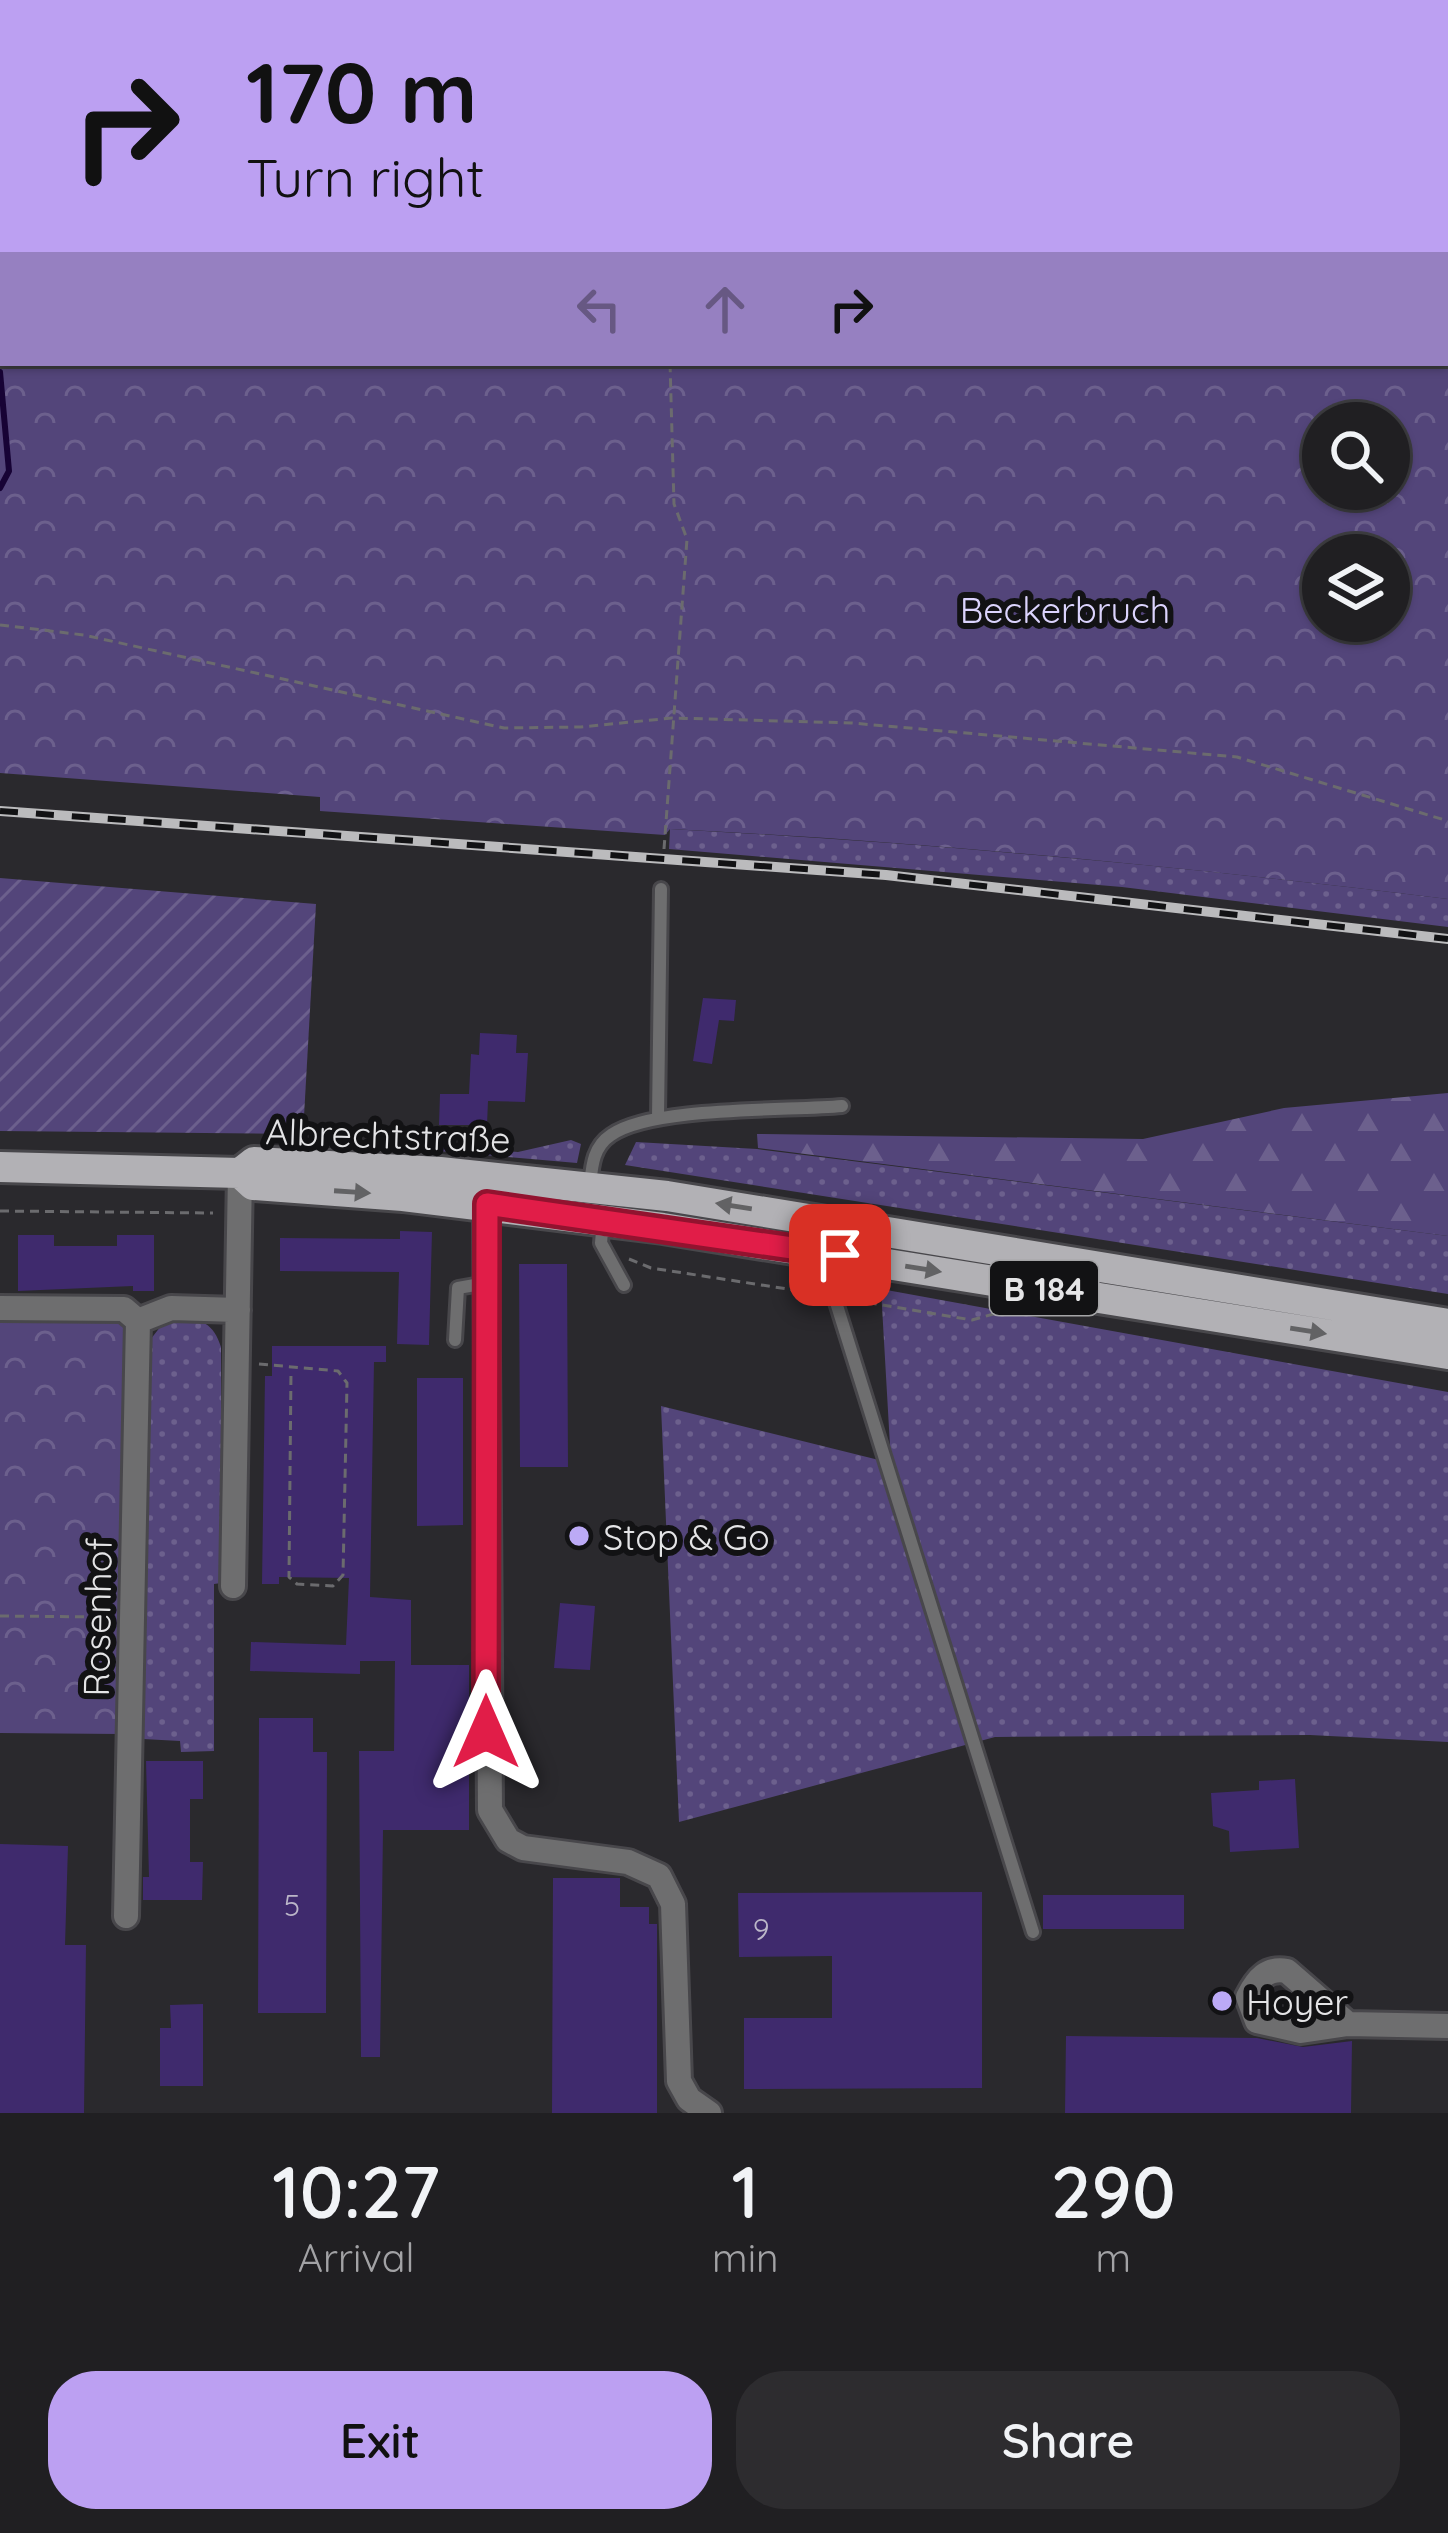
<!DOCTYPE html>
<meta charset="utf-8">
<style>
body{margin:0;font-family:Quicksand,sans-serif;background:#2d2c2f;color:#f1f3f6;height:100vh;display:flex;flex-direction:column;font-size:45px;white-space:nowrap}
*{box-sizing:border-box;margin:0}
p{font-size:39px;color:#a2a2a5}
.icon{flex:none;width:66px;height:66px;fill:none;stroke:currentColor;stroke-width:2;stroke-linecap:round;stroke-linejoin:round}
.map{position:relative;height:2113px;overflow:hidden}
.details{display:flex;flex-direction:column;background:#201f22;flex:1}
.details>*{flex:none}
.top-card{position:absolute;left:0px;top:0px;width:1449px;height:366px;box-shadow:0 3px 9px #0004,0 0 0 3px #3d3d40;background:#bca0f2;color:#111;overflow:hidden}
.fabs{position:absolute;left:1302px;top:402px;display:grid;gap:24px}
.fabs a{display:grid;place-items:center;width:108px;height:108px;border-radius:50%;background:#201f22;box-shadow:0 3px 9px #0004,0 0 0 3px #3d3d40;font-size:60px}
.pin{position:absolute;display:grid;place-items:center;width:102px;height:102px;color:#fff;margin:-51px;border-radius:24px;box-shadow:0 6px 18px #0006}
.me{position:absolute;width:132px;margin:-66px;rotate:0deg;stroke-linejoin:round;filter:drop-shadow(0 0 9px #0008)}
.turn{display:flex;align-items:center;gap:42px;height:252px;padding:0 48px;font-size:54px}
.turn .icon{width:156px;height:156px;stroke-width:2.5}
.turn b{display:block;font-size:84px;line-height:102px}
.lanes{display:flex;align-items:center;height:114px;padding:0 48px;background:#0003;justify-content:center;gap:60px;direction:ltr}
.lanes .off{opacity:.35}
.eta{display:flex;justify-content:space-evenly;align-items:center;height:204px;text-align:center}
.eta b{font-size:72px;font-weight:600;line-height:84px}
.cta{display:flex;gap:24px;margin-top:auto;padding:24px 48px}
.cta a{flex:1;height:138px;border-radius:48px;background:#bca0f2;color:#111;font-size:48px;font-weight:600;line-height:138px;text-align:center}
.cta a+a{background:#2d2c2f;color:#f1f3f6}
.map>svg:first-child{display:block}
.grass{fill:url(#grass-dots)}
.forest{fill:url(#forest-firs)}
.park{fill:url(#park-crowns);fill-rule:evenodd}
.garden{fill:url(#garden-furrows)}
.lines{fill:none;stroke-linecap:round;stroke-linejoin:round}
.stream{stroke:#170335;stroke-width:6}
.building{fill:#3f2a6d}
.lane-casing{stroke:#48474b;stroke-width:18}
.street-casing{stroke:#48474b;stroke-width:30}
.primary-casing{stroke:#48474b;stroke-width:36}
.path{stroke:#6b6b6e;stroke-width:3;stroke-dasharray:9 6;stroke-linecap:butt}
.lane{stroke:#6e6e6f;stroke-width:12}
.street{stroke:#6e6e6f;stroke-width:24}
.primary{stroke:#b2b1b5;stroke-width:30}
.rail-casing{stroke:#bbbbbd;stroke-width:10}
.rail{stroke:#121214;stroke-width:6;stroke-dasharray:18;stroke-linecap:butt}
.oneway{fill:#626264}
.route-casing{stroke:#92132f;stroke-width:30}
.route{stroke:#e11d48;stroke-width:21}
.poi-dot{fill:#bcaaf6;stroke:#121214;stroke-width:4.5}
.labels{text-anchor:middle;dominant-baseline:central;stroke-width:12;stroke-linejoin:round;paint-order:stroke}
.number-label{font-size:30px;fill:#bbb6c8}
.shield{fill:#121214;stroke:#a5a5a7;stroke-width:3}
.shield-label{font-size:33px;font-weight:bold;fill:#e4e4e6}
.park-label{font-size:36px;fill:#dcd4fd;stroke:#121214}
.street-label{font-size:36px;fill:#e4e4e6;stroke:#121214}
.poi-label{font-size:36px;fill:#e4e4e6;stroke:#121214;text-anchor:start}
</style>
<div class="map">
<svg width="1448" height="2113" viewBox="0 0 1448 2113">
<defs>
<pattern id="grass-dots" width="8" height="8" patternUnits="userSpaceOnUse" patternTransform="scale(3)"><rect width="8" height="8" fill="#53457a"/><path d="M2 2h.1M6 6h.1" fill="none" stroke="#6c608d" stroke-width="1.8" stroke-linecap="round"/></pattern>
<pattern id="forest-firs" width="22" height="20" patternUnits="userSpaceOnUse" patternTransform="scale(3)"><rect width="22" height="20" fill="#53457a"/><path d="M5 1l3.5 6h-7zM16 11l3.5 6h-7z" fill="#6c608d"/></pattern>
<pattern id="park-crowns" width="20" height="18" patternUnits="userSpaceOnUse" patternTransform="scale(3)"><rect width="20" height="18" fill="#53457a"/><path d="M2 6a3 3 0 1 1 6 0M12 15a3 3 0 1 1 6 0" fill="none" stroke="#6c608d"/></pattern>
<pattern id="garden-furrows" width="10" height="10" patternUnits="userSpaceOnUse" patternTransform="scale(3)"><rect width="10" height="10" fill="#53457a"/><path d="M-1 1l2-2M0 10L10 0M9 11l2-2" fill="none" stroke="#6c608d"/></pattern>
</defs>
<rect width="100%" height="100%" fill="#2a292d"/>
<path class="grass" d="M670,829C931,843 1189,867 1448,899V927L1122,887L669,849Z
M369,1139L518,1152L571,1140L581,1144L577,1163L404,1148Z
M636,1142L757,1149L1448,1236V1294L625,1165Z
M881,1289L1448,1392V1742L1310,1735L995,1737L679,1822L661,1406L891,1463Z
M178,1317C201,1318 214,1324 221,1347V1583L214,1584V1751L181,1752L180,1741L143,1739L140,1732L147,1344L164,1322Z"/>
<path class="forest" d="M1448,1093V1236L758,1148L757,1134L1143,1139L1284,1108Z"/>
<path class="park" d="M0,0H1448V899C1189,867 931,842 670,829L665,835L320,811V797L0,773ZM3,3H1446V363H3ZM1323,423H1389V489H1323ZM1323,555H1389V621H1323Z
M0,1315L115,1316L127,1325L122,1734L0,1733Z"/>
<path class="garden" d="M0,878L316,904L303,1134L0,1131Z"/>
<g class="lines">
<path class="stream" d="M0,372L9,471L0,488"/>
</g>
<path class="building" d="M703,998L736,1000L734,1021L719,1020L712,1064L693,1061Z
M480,1033L517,1035L516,1053H528L525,1102L488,1101L487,1125H439L440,1094H469L471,1054L479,1055Z
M400,1231L432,1232L429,1345L397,1344L399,1272L280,1271V1238L400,1239Z
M18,1235H54V1246H117V1235H154V1291H133V1286L18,1291Z
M519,1264H567L568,1467H520Z
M272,1346H386V1362H374L370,1597L411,1600V1665H469V1830H383L380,2057H361L359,1751H394L395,1661H360V1674L250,1671L251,1642L346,1645L349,1578L279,1577V1584H262L265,1376H272Z
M417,1378H463V1525L417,1526Z
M560,1603L595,1606L590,1670L554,1668Z
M259,1718H313V1752H327L326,2013H258Z
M146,1761H203V1799H190V1862H203L202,1900H143V1877H149Z
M1295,1779L1299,1848L1230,1852L1229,1831L1213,1826L1211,1793L1259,1790V1781Z
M0,1844L68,1846L65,1945H86L84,2113H0Z
M553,1878H620V1907H649V1924H657V2113H552Z
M982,1892V2088L744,2089V2018H832V1956L739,1957L738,1893Z
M1043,1895H1184V1929H1043Z
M203,2004V2086H160V2028H171L170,2005Z
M1066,2036L1257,2038L1303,2047L1352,2041L1351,2113H1065Z"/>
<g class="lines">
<g class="lane-casing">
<path id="lane" d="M658,1117L661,889
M590,1185C592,1166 593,1147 611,1135C652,1106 788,1111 842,1106
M603,1220L601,1243L624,1285
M840,1256L834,1296L1033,1932
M455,1340L458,1288L486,1283"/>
</g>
<g class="street-casing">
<path id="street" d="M486,1205L490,1810L508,1840L523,1848L628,1862L659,1876L673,1904L679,2081L689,2099L709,2113
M0,1308L124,1309L138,1321L171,1308L238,1310
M233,1586L240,1173
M126,1916L138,1321
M1348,2024L1287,1971C1267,1967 1257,1979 1248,1997L1257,2021L1301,2031L1348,2024L1448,2026"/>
</g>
<g class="primary-casing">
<path id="primary" d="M0,1167L240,1173L253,1185L403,1196L663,1228L1448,1354
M240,1173L254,1162L440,1172L667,1196L1448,1324"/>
</g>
<path class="path" d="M613,0L614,3
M0,625L84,635L504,728L581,727L672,718L852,723L1237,757L1448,821
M664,849L687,539L674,504L670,363
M0,1211L213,1213
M629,1259L651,1268L820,1294
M853,1300L972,1320L1008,1310
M259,1364L338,1371L347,1383L343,1575L333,1586L297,1584L289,1577L291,1371
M0,1616L106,1617"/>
<use href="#lane" class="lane"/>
<use href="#street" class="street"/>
<use href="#primary" class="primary"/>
<g class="rail-casing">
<path id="rail" d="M0,811L886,875L1448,939"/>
</g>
<use href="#rail" class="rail"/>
</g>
<defs><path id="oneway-solid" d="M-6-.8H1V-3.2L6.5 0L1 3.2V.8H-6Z" transform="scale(3)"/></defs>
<g class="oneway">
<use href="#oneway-solid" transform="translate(352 1192) rotate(4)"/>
<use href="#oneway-solid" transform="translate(734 1206) rotate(-171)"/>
<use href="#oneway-solid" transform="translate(923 1269) rotate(9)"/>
<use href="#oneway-solid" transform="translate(1308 1331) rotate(9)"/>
</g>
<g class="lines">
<g class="route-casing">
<path id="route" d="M486,1732L487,1204L840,1255"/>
</g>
<use href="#route" class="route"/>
</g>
<g class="poi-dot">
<circle cx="579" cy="1536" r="12"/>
<circle cx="1222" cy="2001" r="12"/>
</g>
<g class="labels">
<g class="number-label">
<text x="292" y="1905">5</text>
<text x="761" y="1929">9</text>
</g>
<rect class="shield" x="990" y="1261" width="108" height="54" rx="9"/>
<g class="shield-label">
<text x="1044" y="1288">B 184</text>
</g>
<g class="park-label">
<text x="1065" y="609">Beckerbruch</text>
</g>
<g class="street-label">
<text transform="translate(388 1135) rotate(2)">Albrechtstraße</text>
<text transform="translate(97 1617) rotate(-89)">Rosenhof</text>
</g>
<g class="poi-label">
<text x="603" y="1536">Stop &amp; Go</text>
<text x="1246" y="2001">Hoyer</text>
</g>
</g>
</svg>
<div class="fabs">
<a><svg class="icon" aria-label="search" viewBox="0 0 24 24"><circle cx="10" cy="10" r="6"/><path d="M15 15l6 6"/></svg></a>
<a><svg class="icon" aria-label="layers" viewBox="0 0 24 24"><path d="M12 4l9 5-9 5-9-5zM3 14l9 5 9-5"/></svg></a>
</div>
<div class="pin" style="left:840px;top:1255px;background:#d93025"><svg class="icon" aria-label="arrive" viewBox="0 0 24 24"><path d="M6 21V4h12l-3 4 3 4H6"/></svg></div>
<svg class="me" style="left:486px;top:1732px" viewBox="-20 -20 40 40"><path d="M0-17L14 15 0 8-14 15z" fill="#e11d48" stroke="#fff" stroke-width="4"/></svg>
<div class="top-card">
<div class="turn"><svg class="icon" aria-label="right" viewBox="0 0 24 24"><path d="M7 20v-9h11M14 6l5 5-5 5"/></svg><div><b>170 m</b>Turn right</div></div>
<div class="lanes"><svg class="icon off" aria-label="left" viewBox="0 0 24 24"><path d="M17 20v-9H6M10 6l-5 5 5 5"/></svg><svg class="icon off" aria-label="ahead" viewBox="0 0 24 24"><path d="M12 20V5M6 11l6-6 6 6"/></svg><svg class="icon" aria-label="right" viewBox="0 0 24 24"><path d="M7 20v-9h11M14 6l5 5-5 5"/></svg></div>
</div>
</div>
<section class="details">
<div class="eta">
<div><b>10:27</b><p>Arrival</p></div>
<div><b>1</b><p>min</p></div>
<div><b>290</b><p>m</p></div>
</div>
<div class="cta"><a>Exit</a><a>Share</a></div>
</section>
